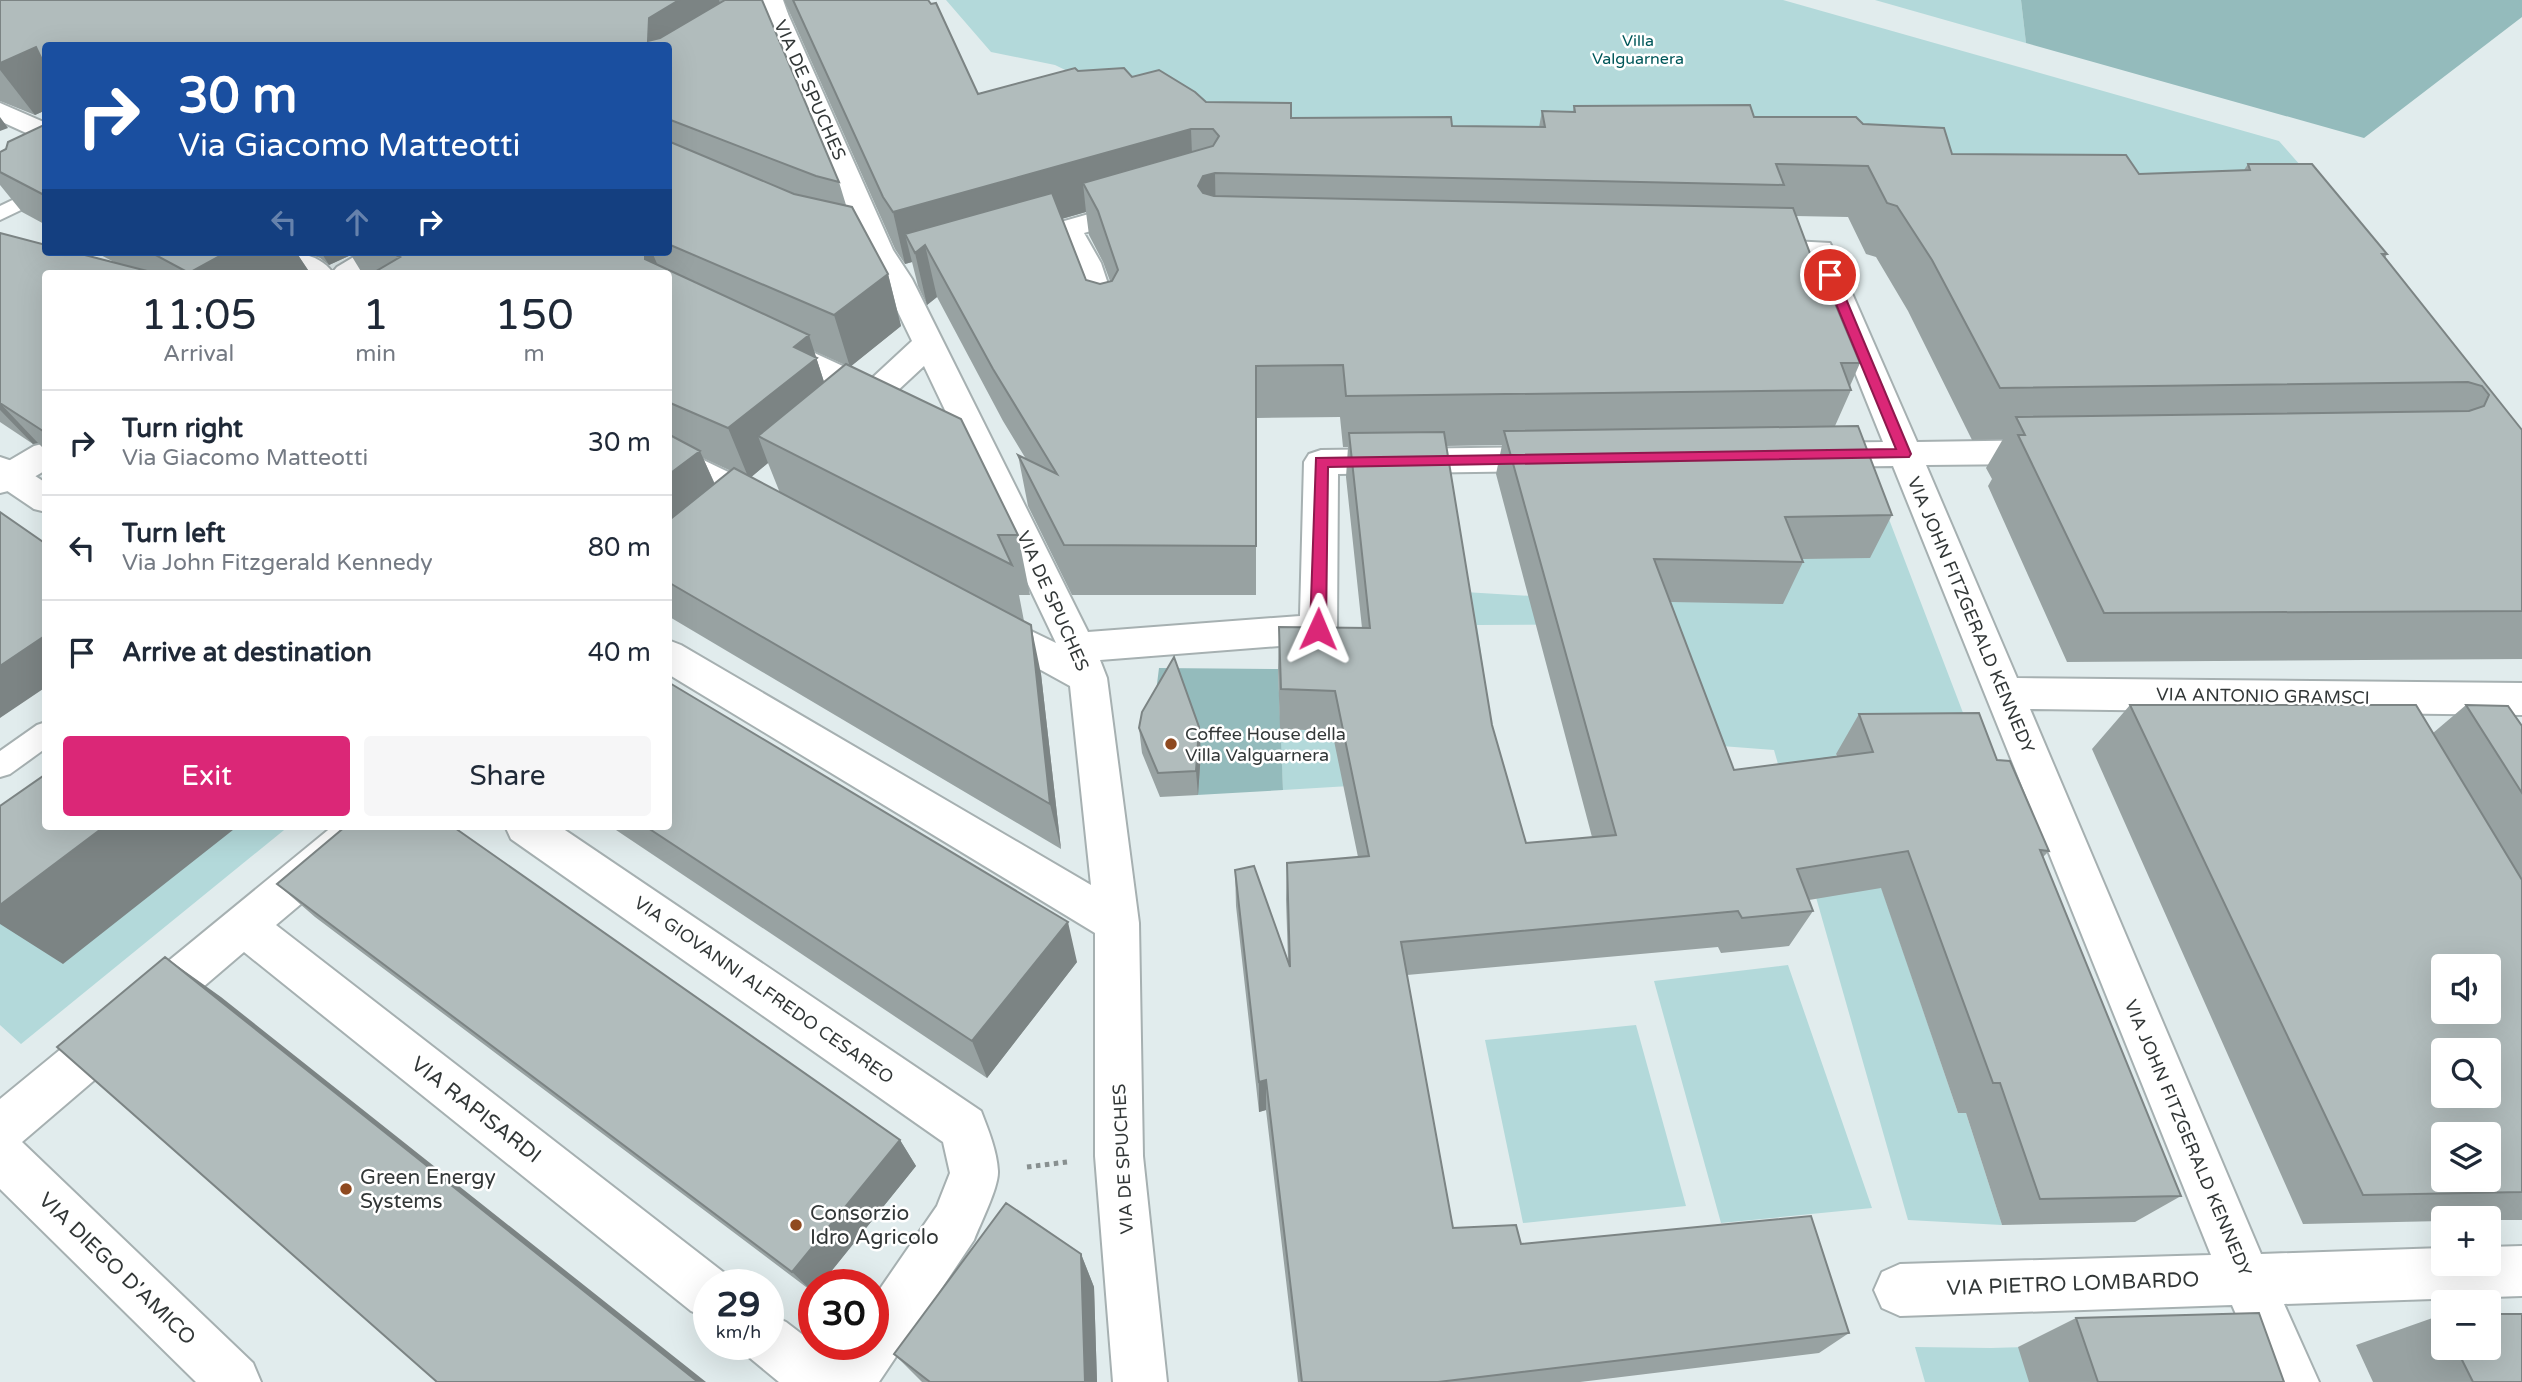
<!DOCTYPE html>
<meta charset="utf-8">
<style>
body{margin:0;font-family:"Varela Round",sans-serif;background:#f6f6f7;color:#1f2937;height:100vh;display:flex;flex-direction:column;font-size:26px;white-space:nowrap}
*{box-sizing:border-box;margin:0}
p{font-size:23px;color:#747a83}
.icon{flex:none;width:38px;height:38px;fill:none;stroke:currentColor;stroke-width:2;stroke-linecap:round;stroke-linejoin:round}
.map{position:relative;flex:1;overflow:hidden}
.side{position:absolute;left:42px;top:270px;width:630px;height:560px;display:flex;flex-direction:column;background:#fff;border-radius:7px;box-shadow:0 7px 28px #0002}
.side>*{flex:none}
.banner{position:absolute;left:42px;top:42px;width:630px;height:214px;border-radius:7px;box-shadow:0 7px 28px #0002;background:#1a4fa0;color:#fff;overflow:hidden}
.fabs{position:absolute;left:2431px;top:954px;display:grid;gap:14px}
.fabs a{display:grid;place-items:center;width:70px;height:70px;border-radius:7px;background:#fff;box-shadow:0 7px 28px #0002;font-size:35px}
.speed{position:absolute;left:693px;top:1269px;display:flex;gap:14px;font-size:35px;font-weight:700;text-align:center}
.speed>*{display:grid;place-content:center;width:91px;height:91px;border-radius:50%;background:#fff;box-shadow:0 7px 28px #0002;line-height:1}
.speed small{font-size:18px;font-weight:400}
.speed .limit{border:10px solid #d22;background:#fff;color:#111}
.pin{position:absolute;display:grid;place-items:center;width:60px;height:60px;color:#fff;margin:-30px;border:4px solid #fff;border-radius:50%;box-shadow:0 2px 7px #0007}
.me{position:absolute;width:77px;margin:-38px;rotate:1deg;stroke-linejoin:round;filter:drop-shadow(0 0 5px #0008)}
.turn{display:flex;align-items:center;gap:24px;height:147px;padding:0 21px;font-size:32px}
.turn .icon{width:91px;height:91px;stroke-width:2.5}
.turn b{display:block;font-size:49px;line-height:60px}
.lanes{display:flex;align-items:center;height:66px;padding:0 21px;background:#0003;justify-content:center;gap:35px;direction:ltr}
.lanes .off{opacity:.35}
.eta{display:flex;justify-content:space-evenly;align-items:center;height:119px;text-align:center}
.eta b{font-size:42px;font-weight:600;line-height:49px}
.button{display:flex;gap:14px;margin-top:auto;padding:14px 21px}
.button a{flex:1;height:80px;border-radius:7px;background:#db2777;color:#fff;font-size:28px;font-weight:600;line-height:80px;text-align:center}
.button a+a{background:#f6f6f7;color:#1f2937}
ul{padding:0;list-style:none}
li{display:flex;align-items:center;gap:21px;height:105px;padding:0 21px;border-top:2px solid #e0e1e3}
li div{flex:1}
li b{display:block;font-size:26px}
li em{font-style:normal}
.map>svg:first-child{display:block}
.green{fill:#b3d9da}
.forest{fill:#94bbbc}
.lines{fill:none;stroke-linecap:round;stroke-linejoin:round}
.lane-casing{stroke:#a6b0b1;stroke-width:4}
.street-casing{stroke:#a6b0b1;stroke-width:4}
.secondary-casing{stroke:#a6b0b1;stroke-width:4}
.path{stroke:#889090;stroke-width:5;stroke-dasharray:4.5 4.5;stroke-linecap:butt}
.lane{fill:#fff;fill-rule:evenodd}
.street{fill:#fff;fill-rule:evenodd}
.secondary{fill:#fff;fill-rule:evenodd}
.wall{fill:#98a2a2;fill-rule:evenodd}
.shaded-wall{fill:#7c8484}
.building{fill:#b1bcbc;stroke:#7c8484;stroke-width:2;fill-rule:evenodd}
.route{fill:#db2777;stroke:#8e194d;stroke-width:2}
.poi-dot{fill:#8f4a20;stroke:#fff;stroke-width:2.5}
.labels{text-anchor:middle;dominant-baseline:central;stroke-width:5;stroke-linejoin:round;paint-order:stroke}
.far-park-label{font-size:16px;fill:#00575a;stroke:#fff}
.street-label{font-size:18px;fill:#323737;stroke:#fff}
.poi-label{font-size:18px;fill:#323737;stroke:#fff;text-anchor:start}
.near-street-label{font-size:21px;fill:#323737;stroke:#fff}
.near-poi-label{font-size:21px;fill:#323737;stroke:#fff;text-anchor:start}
</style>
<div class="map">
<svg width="2522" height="1382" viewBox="0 0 2522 1382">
<rect width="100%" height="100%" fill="#e1eced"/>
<path class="green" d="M946,0H1783L2279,141L2359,232L1436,138L1121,97L1055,65L991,52Z
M1875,0H2021L2026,43Z
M1874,480L1978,752L1836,754L1958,1113H1966L2002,1225L1908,1220L1774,750L1708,745L1675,624L1477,625L1499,777L1283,790L1280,729L1372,732L1448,591L1549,597Z
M67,826H289L21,1044L0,1025V866Z
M1788,965L1872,1208L1721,1223L1654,981Z
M1636,1025L1686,1206L1523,1223L1485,1040Z
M2202,1342L2217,1382H1925L1915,1347L1991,1348Z"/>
<path class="forest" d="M2021,0H2522V17L2364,138L2026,43Z
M1159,668L1278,669L1283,790L1197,795L1198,786L1156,692Z"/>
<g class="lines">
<g class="lane-casing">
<path id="lane" d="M46,184V198L0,220V206Z
M46,722V748L10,774L0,777V751L37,725Z"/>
</g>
<g class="street-casing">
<path id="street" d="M776,7L785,9L788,14L893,250L912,279L1088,632L1300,616L1304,462L1309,454L1321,450L1550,447L1562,451L1567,459L1562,467L1550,471L1338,474L1337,629L1331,639L1318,643L1100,660L1107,678L1139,923L1143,1156L1167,1382H1113L1095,1156V933L668,674V640L681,645L1091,885L1070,686L979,636L973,626L979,616L992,612L1056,643L924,366L895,393L896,396L891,404C868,410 867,433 838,425L834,417L853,396L762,353L757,346L762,339L773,336L784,339L871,379L912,341L882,279L863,250L764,14L767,9Z
M0,103L46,123V142L0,121Z
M1138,200L1148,202L1152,208L1148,214L1084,233L1101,263L1121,323L1117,330L1106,333L1095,330L1091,323L1071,263L1059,240L1018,252L1008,249L1003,243L1008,237Z
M1754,239L1830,243L1917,442L2047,440L2059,444L2064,452L2059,460L2047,464L1926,465L2017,678L2522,683V715L2030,709L2261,1254L2443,1248V1264H2488V1247L2522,1246V1296L2284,1304L2319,1382H2265L2232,1305L1900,1316L1882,1308L1874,1290L1882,1272L1900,1264L2211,1255L1893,466L1817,467L1805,463L1800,455L1805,447L1817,443L1883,442L1809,258L1744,254L1739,248L1744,242Z
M262,252C287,252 317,250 333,273C308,273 278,275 262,252Z
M668,443L778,496L783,505L778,514L766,517L754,514L668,469Z
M0,457L12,461L46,483V512L34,509L0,486Z
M333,826H384L378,839L276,925L727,1275L731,1284H709V1319L691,1311L244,952L22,1142L253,1363L261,1382H196L0,1189V1099Z
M505,826H559L981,1111C988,1129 997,1151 998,1171C999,1187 980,1224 974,1240L879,1382H779L750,1358L744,1344H768V1314L786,1322L833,1358L842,1344H873V1299L937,1206L950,1173L943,1142L511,839Z"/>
</g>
<g class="secondary-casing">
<path id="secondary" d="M759,0H783L788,14L785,19L677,86L668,89V70L763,12Z
M362,252H398C382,275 356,273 332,273L337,267Z
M46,443V470L12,490L0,493V466L34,446Z"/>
</g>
<path class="path" d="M1027,1167L1067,1162"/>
<use href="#lane" class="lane"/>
<use href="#street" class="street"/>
<use href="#secondary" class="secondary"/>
</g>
<path class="wall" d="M0,0H762L839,182L846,205L888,274L901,326L851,366L1018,535L1030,595H1019L1024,621L1041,674L1061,849L668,616V273H362L351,255L329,265L320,258L303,252H668V46H46V110L35,115L0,101ZM814,351L845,365L824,382ZM703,458L731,471L715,484ZM768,463L780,493L751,477Z
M784,0H928L978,94L1078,71L1132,77L1206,102L1291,118L1452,126L1539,127L1542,111L1573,112L1574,106L1863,124L1952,154L2139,174L2244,170L2248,164L2387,254L2385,258L2522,430V659L2067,662L1988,486L1992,479L1986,468L2003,439L1972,440L1908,311L1876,257L1866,254L1848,217L1795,216L1826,296L1860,363L1850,386L1851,390L1835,426L1892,515L1870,558L1802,559L1803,562L1783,604L1670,602L1734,770L1837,756L1836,754L1859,714L1997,760L2049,851L2043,857L2181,1196L2135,1222L2002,1225L1966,1113H1958L1881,888L1809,900L1813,911L1789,946L1721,953L1718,947L1407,975L1453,1228L1521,1244L1849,1333L1819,1353L1580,1382H1298L1266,1110L1259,1112L1236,906L1235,870L1288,960L1286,899L1287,863L1358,857L1332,731L1280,729L1278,669L1279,627L1362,628L1346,477L1348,447H1343L1340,417L1256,418V595H1072L1028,506L1018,455L1026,459L1003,421L937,297L927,305L918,286L912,262L905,264L895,249ZM1086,212L1089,235L1103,262L1110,281L1100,284L1086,280L1062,219ZM1502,445L1496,474L1592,837L1526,843L1492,725L1446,446Z
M46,124V225L22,212L0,185V152Z
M0,233L114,262L95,252H296L310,273H46V451L38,443L33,444L0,422Z
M2130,705L2433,733L2466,705L2522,726V1220H2488V1218H2443V1221L2303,1224L2092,749Z
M1139,728L1201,752L1198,795L1160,797L1142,753Z
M610,826H668L1077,962L987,1078Z
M277,884L900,1140L916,1166L821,1284H814V1293L315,917Z
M1081,1254L1094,1287L1097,1382H922L894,1354Z
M2441,1315H2443V1348H2488L2522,1382H2373L2356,1345Z
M2076,1318L2284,1382H2029L2018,1347Z"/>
<path class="shaded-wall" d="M679,0H719L728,30L648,41L649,18Z
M36,47L46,61V110L35,115L0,70V63Z
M0,117L8,128L0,131Z
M1191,129L1193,180L1083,183L1086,212L931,256L925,245L937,297L927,305L915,253L905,234L912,262L905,264L893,212Z
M1215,173L1216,224L1198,186L1203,176Z
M227,252H296L310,273H190Z
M321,252H349L351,255L329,265Z
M645,252H652L661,273L645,259Z
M888,274L901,326L850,367L834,315Z
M809,335L833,410L758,436L768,463L749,479L728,428L794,347Z
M0,403L38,443L33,444L0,410Z
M700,451L722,501L668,545V475Z
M1031,625L1041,674L1061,849L1050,804Z
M46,635V687L0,718V666Z
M1199,727L1201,752L1198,795L1196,771Z
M105,826H238L63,964L0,924V905Z
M1068,922L1077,962L987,1078L972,1041Z
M165,957L221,997L706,1382H698Z
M1266,1080V1110L1259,1112V1082Z
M900,1140L916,1166L821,1284H814V1293L792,1272Z
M1081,1254L1094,1287L1097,1382H1085Z"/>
<path class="building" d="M0,0H679L649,18L648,41L660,38L725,0H762L839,182L816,176L668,119V46H46V68L36,47L0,63Z
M793,0H928L931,4L936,3L978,94L1075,68L1078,71L1124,68L1132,77L1159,70L1195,92L1206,102L1291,103V118L1451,117L1452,126L1545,127L1542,111L1575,112L1574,106L1750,105L1754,117H1856L1863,124L1944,128L1952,154L2126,155L2139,174L2250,170L2248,164H2312L2387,254H2382L2522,430V611L2104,613L2018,435H2025L2016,417L2469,411L2484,406L2489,395L2482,386L2468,382L2000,388L1932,260L1897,206L1887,203L1868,166L1776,164L1784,185L1215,173L1203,176L1198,186L1203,193L1214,196L1793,208L1826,296H1832L1860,363H1841L1851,390L1346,396L1343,365L1256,366V546L1064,545L1018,455L1057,474L993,369L925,245L915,253L905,234L1052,193L1086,280L1100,284L1112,281L1118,270L1098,211L1083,183L1213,146L1219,136L1213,129H1191L893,212L883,197Z
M46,124V196L0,172V152L6,149L8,142Z
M668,141L794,194L852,207L888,274L834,315L668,244Z
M0,233L46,245V252H73L155,273H46V433L0,403Z
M150,252H227L189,273Z
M390,252H645V259L809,335L794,347L817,358L728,428L668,402V273H373L400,257Z
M846,364L961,419L1018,535H998L1012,565L758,436Z
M1858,426L1892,515L1785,517L1803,562L1654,559L1734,770L1873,752L1859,714L1979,713L1997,760L2010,761L2049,851L2040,850L2181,1196L2040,1199L2000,1083H1993L1908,851L1797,869L1813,911L1742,918L1738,911L1401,942L1453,1228L1516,1225L1521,1244L1811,1216L1849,1333L1438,1382H1302L1266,1080L1259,1082L1235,870L1254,866L1290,967L1287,863L1369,856L1335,691L1281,689L1279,627L1370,628L1349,433L1444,432L1492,725L1526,843L1616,835L1504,431Z
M668,434L700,451L668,475Z
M734,468L1031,625L1050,804L668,582V521Z
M0,512L46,544V635L0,666Z
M1174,657L1199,727L1196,771L1158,773L1139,728L1142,712Z
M668,682L1068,922L972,1041L645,826H668Z
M2130,705H2416L2522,880V1192L2363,1195ZM2443,966H2488V1012H2443ZM2443,1050H2488V1096H2443ZM2443,1134H2488V1180H2443Z
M2466,705L2508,706L2522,726V793Z
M46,774V826H105L0,905V806Z
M346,826H452L900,1140L792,1272L277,884Z
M165,957L698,1382H437L57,1047Z
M1006,1203L1081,1254L1085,1382H930L894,1354Z
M2259,1313L2284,1382H2098L2076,1318Z
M2488,1314H2522V1382H2473L2456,1348H2488Z"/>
<path class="route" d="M1830,271L1836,275L1911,454L1909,457L1328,467L1326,629L1323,633H1312L1310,629L1316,458L1896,449L1824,275Z"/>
<g class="poi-dot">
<circle cx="1171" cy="744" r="7"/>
<circle cx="346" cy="1189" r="7"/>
<circle cx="796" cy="1225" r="7"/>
</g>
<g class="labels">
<g class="far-park-label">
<text x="1638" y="41">Villa<tspan x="1638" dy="18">Valguarnera</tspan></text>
</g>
<g class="street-label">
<text transform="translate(810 90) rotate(66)">VIA DE SPUCHES</text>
<text transform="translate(1053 601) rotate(66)">VIA DE SPUCHES</text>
<text transform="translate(1971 615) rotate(67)">VIA JOHN FITZGERALD KENNEDY</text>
<text transform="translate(2263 696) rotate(1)">VIA ANTONIO GRAMSCI</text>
<text transform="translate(764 990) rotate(35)">VIA GIOVANNI ALFREDO CESAREO</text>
<text transform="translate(2188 1138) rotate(67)">VIA JOHN FITZGERALD KENNEDY</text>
<text transform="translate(1123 1159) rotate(-93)">VIA DE SPUCHES</text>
</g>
<g class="poi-label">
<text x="1185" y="734">Coffee House della<tspan x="1185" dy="21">Villa Valguarnera</tspan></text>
</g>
<g class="near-street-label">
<text transform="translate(476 1110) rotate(38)">VIA RAPISARDI</text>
<text transform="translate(117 1269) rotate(44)">VIA DIEGO D'AMICO</text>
<text transform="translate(2073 1284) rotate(-2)">VIA PIETRO LOMBARDO</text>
</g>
<g class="near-poi-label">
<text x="360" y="1177">Green Energy<tspan x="360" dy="24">Systems</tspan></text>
<text x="810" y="1213">Consorzio<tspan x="810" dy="24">Idro Agricolo</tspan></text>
</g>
</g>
</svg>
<div class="fabs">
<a><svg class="icon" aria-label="sound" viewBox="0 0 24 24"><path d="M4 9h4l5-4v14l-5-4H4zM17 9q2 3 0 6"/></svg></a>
<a><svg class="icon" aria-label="search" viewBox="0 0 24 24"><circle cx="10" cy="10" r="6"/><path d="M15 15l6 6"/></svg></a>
<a><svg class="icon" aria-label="layers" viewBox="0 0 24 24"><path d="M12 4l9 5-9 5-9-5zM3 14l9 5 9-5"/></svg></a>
<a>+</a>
<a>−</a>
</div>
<div class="speed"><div>29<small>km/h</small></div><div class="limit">30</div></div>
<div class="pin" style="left:1830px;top:275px;background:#d93025"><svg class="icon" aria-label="arrive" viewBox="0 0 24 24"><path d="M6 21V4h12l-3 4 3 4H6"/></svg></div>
<svg class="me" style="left:1318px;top:629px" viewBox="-20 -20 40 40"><path d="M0-17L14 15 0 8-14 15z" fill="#db2777" stroke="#fff" stroke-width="4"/></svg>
<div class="banner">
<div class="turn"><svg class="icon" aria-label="right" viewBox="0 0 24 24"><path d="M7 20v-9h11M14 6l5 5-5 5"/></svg><div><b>30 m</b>Via Giacomo Matteotti</div></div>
<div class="lanes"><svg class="icon off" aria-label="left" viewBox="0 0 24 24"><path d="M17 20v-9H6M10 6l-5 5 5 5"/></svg><svg class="icon off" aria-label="ahead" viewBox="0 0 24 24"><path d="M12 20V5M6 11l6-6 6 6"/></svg><svg class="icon" aria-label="right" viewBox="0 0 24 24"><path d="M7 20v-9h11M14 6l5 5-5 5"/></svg></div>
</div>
<section class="side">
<div class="eta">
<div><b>11:05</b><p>Arrival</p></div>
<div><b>1</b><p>min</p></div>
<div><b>150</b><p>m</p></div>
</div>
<ul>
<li><svg class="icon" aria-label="right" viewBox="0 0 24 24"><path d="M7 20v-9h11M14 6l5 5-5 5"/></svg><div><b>Turn right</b><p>Via Giacomo Matteotti</p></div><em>30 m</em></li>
<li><svg class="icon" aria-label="left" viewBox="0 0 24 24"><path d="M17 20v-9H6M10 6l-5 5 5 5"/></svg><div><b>Turn left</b><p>Via John Fitzgerald Kennedy</p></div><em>80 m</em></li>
<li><svg class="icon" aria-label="arrive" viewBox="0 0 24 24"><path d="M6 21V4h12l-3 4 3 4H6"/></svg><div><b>Arrive at destination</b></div><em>40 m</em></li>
</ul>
<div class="button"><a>Exit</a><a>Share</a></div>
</section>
</div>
